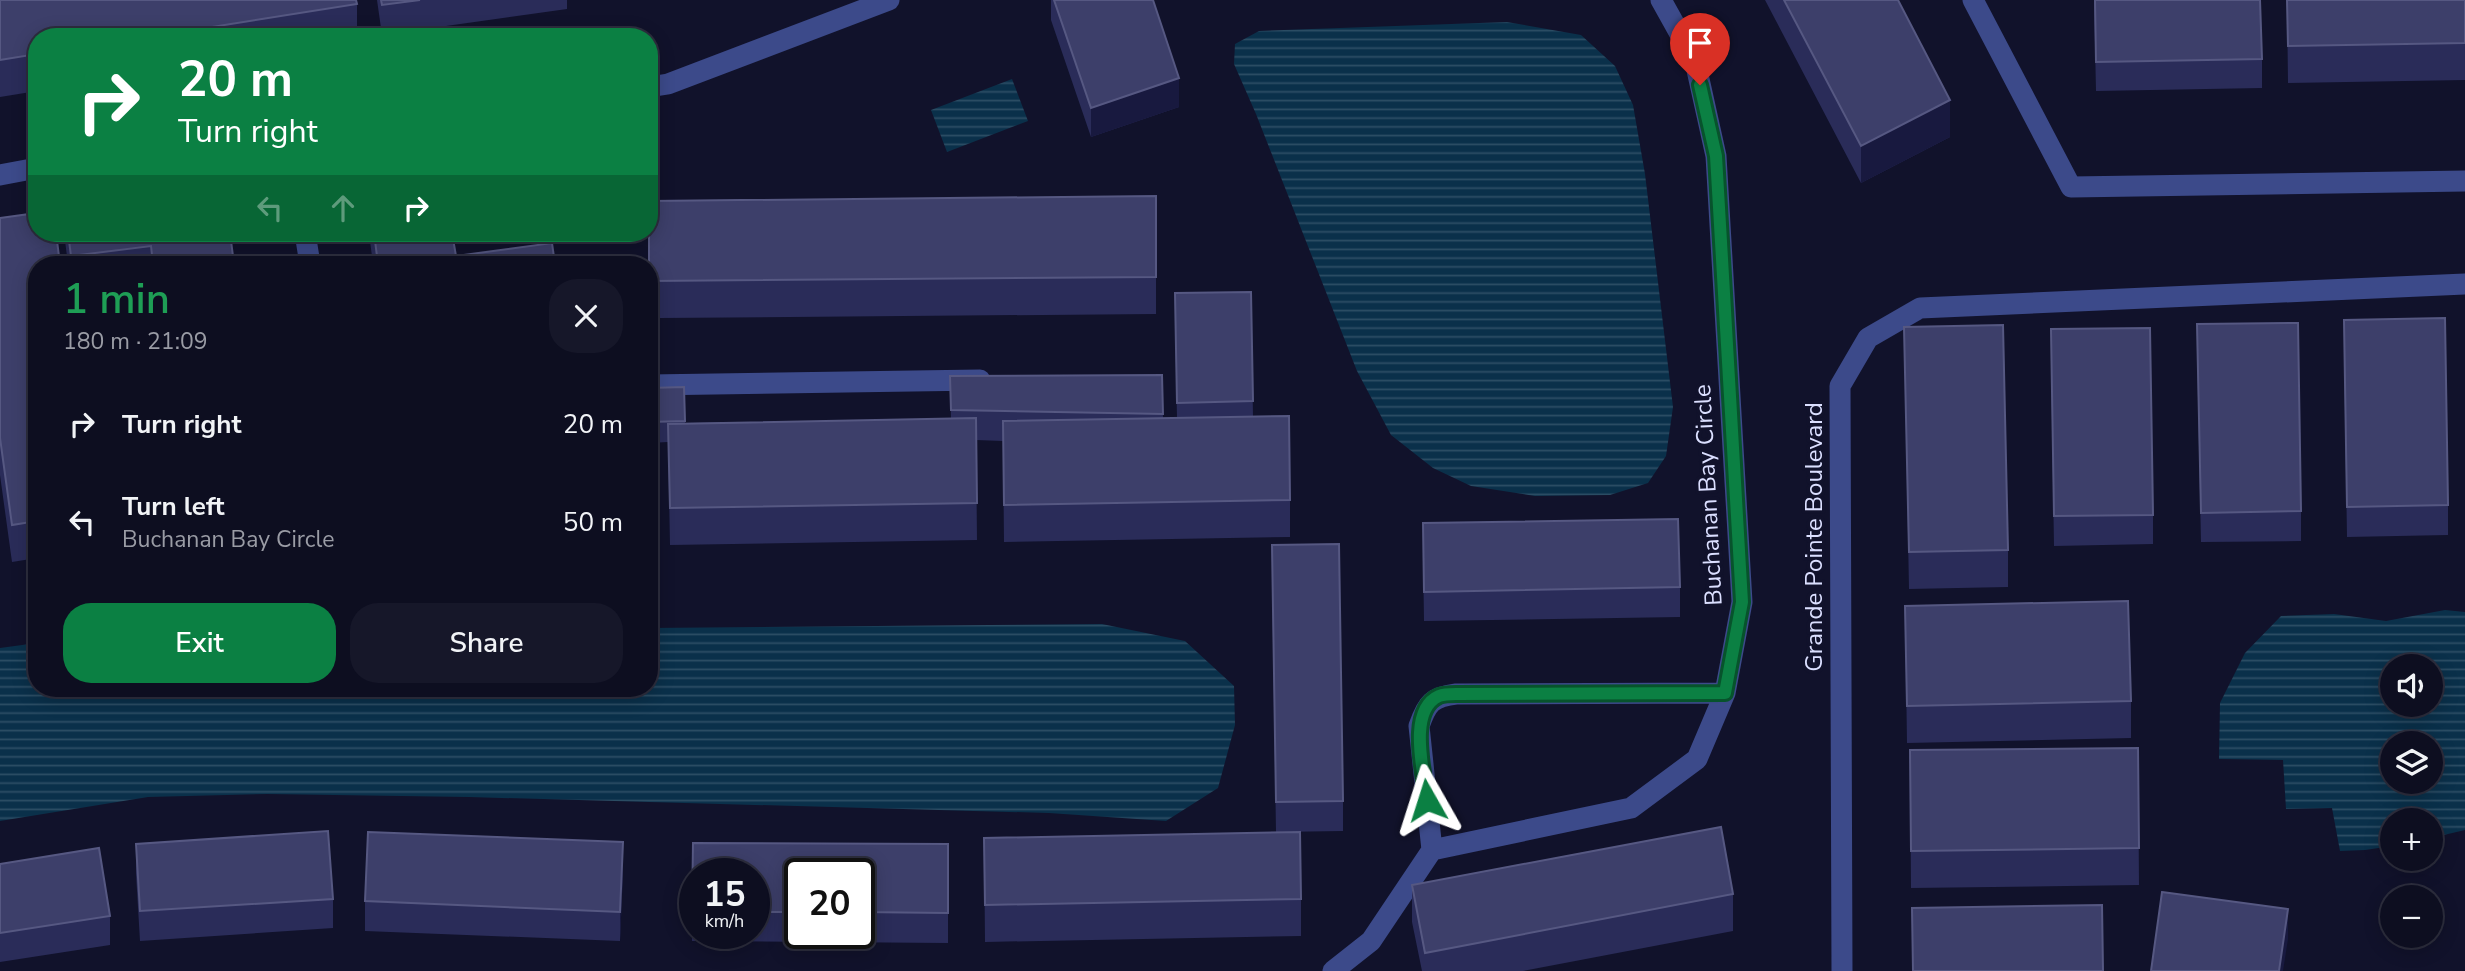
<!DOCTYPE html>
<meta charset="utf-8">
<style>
body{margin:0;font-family:"Nunito Sans",sans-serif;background:#161729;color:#f1f3f6;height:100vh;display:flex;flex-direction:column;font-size:26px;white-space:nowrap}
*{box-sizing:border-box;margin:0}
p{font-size:23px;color:#9a9ca5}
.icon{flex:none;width:38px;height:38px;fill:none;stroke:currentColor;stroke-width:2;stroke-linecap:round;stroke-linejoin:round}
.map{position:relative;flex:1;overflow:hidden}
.sheet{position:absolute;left:28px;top:256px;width:630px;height:441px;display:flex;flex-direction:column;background:#0d0e20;border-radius:28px;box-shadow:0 4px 18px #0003,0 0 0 2px #2d2e3e}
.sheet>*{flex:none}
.banner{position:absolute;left:28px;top:28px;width:630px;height:214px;border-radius:28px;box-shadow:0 4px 18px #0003,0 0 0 2px #2d2e3e;background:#0b8043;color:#fff;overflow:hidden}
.buttons{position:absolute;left:2380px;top:654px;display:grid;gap:14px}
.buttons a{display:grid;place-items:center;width:63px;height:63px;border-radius:50%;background:#0d0e20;box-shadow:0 4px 18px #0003,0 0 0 2px #2d2e3e;font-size:35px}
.speed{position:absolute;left:679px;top:858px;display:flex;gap:14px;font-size:35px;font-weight:700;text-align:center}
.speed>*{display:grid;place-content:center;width:91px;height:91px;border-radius:50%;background:#0d0e20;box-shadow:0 4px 18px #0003,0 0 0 2px #2d2e3e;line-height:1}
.speed small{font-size:18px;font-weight:400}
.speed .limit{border:4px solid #111;border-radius:10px;background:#fff;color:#111}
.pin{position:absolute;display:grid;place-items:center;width:60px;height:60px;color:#fff;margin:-72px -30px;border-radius:50% 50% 50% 0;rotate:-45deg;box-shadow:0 0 7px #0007}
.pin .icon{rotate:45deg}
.me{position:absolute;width:77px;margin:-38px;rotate:354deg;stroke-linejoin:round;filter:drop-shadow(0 0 5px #0008)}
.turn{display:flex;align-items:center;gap:24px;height:147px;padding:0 35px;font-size:32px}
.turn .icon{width:91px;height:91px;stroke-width:2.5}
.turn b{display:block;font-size:49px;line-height:60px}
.lanes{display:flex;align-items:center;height:66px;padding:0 35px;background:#0003;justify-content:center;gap:35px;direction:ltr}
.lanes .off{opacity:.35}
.round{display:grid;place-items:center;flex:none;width:74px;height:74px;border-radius:28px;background:#161729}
.overview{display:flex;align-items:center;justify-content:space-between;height:119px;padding:0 35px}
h1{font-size:42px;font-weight:600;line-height:52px;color:#1e9e55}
.cta{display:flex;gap:14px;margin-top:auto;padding:14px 35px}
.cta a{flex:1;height:80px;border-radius:28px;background:#0b8043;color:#fff;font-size:28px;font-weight:600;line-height:80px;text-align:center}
.cta a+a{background:#161729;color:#f1f3f6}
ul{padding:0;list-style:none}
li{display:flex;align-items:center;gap:21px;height:98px;padding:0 35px}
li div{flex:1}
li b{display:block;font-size:26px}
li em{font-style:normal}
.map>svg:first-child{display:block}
.water{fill:url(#water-rules);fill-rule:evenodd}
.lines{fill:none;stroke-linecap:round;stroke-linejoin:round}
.minor{stroke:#3c4a8a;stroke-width:21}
.wall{fill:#2a2c59;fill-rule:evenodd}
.shaded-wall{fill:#18193f}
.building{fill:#3d3f6a;stroke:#565882;stroke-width:2}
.route-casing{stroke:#07532c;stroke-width:18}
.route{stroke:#0b8043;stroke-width:12}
.labels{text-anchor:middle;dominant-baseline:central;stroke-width:7;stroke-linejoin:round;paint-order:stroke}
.street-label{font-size:24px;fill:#dbdfff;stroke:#11122b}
</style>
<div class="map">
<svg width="2465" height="971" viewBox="0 0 2465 971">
<defs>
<pattern id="water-rules" width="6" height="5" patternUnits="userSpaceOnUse" patternTransform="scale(1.75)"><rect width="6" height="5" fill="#0a304a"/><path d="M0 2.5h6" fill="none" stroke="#2d4e65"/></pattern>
</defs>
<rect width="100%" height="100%" fill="#11122b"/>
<path class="water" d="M1507,22L1581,35L1615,66L1633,105L1645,174L1673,407L1666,456L1648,483L1610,495L1535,496L1471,486L1433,468L1391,435L1357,371L1256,114L1234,64L1235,44L1259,31Z
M1012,79L1028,121L947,152L931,110Z
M2445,610L2465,612V830L2431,838V821H2392V846L2365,850L2340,851L2332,808L2286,809L2283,760L2219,759L2220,703L2245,653L2281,616L2334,614L2386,621ZM2392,667H2431V705H2392ZM2392,744H2431V782H2392Z
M1102,624L1185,641L1234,686L1235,725L1218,788L1166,821L1049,813L469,797L267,794L148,797L0,821V648L37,643V688H649V628Z"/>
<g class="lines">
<path class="minor" d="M1973,0L2071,187L2465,181
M649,87L668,84L889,0
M0,175L37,168
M305,233L310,264
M649,385L980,380
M1432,850L1419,726C1427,703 1432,697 1456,694L1725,693
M1333,971L1371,941L1432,850L1631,808L1697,759L1725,693L1742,602L1716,156L1695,61L1661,0
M1842,971L1840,386L1868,338L1920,308L2465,284"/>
</g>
<path class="wall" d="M0,0L357,4V37H37V91L0,97Z
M377,0H567V9L382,35Z
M1051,0H1153L1179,107L1091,137L1051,20Z
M1765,0H1898L1950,137L1861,183Z
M2094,0L2262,59V88L2096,91Z
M2287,0H2465V80L2288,83Z
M1156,196V314L659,318V363H649V264Z
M0,218L37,264V558L12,562L0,475Z
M64,233H230L234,264H68Z
M369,233H452L456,256L555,264H373Z
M1251,292L1253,417L1290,500V537L1004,542L1003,441L976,440L977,540L670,545L668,442L649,443V388L684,387L685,423L951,419L950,376L1162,375L1163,418H1177L1175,323Z
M1904,327L2008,550V587L1909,589Z
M2344,350L2448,505V535L2347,537Z
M2197,354L2301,511V541L2201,542Z
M2051,359L2153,515V544L2054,546Z
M1423,553L1680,587V617L1424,621Z
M1272,575L1343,801V831L1276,832Z
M1905,606L2131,701V738L1907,743Z
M2138,748L2139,885L1911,888L1910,750Z
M984,838L1301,899V936L985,942Z
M693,843L948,844V943L692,941ZM695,873H754V933H695ZM800,873H859V933H800Z
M136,844L333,899V928L140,941L136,874Z
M0,864L110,916V945L0,962Z
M623,872L620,941L365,931V901Z
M1412,885L1733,894V931L1523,971H1422L1412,922Z"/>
<path class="shaded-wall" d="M1179,78V107L1091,137V108Z
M1950,100V137L1861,183V146Z
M623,842V872L620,941V912Z
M2288,909V939L2283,971H2279Z"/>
<path class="building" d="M0,0H356L357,4L149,37H37V54L0,60Z
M381,0H420L382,5Z
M1054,0H1153L1179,78L1091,108Z
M1784,0H1898L1950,100L1861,146Z
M2095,0H2260L2262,59L2096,62Z
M2287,0H2465V43L2288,46Z
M1156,196V277L649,281V201Z
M37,213V233H56L60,264H37V521L12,525L0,438V218Z
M68,233H230L234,264H153L151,246L71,256Z
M374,233H452L456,256L552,243L555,264H378Z
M1251,292L1253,401L1177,403L1175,293Z
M649,312H659V342H649Z
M2445,318L2448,505L2347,507L2344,320Z
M2298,323L2301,511L2201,513L2197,324Z
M2003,325L2008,550L1909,552L1904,327Z
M2150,328L2153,515L2054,516L2051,329Z
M1162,375L1163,414L951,410L950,376Z
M684,387L685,421L649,422V388Z
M1289,416L1290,500L1004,505L1003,421Z
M976,418L977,503L670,508L668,424Z
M1678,519L1680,587L1424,592L1423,523Z
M1339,544L1343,801L1276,802L1272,545Z
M2128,601L2131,701L1907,706L1905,606Z
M2138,748L2139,848L1911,851L1910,750Z
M1721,827L1733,894L1425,953L1412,885Z
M328,831L333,899L140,911L136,844Z
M368,832L623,842L620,912L365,901Z
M1300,832L1301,899L985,905L984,838Z
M693,843L948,844V913L859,912V873H800V912H754V873H695V911H692Z
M99,848L110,916L0,933V864Z
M2162,892L2288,909L2279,971H2151Z
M2102,905L2103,971H1913L1912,908Z"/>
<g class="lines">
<g class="route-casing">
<path id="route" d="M1427,800C1424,773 1407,710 1439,696C1444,694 1451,694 1456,694L1725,693L1742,602L1716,156L1700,85"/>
</g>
<use href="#route" class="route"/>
</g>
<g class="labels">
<g class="street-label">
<text transform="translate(1708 495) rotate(-93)">Buchanan Bay Circle</text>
<text transform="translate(1814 537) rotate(-90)">Grande Pointe Boulevard</text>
</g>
</g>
</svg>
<div class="buttons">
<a><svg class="icon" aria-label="sound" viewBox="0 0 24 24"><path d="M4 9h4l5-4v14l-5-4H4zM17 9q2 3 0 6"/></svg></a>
<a><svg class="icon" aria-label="layers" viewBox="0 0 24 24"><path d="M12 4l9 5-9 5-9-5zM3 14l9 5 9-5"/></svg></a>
<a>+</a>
<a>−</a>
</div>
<div class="speed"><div>15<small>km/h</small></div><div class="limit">20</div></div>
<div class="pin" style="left:1700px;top:85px;background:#d93025"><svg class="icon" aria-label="arrive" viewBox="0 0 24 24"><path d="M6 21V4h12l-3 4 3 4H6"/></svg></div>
<svg class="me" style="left:1427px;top:800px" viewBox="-20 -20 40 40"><path d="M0-17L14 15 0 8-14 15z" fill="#0b8043" stroke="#fff" stroke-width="4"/></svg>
<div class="banner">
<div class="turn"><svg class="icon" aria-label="right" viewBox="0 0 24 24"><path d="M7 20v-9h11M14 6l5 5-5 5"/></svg><div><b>20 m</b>Turn right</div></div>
<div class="lanes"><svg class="icon off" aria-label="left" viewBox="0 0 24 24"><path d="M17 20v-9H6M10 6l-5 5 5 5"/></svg><svg class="icon off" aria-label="ahead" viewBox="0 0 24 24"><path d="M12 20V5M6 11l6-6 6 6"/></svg><svg class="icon" aria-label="right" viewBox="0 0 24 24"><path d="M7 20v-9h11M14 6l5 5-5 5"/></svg></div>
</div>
<section class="sheet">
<div class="overview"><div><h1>1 min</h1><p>180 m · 21:09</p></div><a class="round"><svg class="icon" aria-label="close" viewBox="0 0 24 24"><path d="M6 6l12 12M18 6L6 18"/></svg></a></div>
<ul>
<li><svg class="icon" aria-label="right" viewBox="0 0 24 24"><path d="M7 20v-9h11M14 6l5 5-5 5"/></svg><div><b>Turn right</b></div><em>20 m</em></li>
<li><svg class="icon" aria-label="left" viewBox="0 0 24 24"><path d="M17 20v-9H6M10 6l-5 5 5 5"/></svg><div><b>Turn left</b><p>Buchanan Bay Circle</p></div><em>50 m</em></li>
</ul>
<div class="cta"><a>Exit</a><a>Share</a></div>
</section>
</div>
